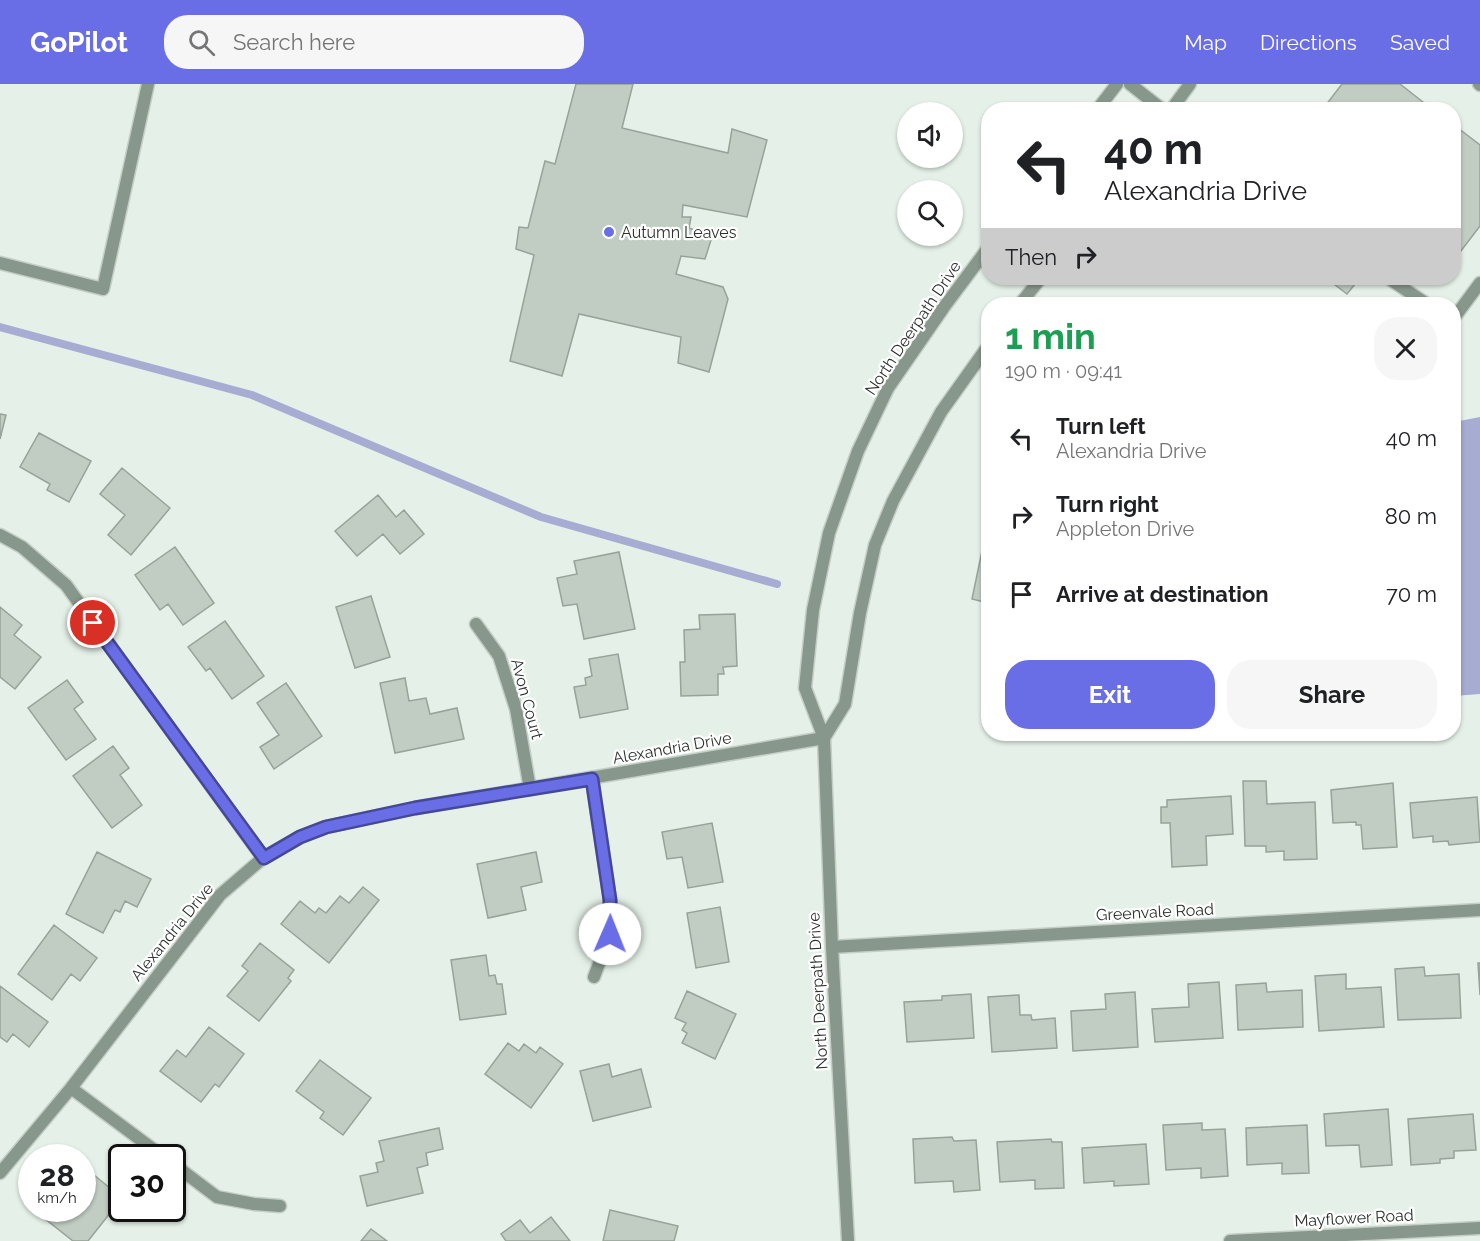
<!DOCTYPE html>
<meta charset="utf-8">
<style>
body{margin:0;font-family:Raleway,sans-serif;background:#f6f6f6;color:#202124;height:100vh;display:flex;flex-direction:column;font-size:22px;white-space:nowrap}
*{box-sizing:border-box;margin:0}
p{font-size:20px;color:#757577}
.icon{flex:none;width:33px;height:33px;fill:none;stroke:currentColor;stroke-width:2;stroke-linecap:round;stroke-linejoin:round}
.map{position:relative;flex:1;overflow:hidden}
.panel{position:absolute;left:981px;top:213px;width:480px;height:444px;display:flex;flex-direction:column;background:#fff;border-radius:24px;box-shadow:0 2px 4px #0004}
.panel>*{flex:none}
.top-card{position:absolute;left:981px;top:18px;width:480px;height:183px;border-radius:24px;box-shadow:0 2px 4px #0004;background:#fff;color:#202124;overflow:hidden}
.fabs{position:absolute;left:897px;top:18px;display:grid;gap:12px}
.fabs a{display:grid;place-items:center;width:66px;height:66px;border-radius:50%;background:#fff;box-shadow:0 2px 4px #0004;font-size:30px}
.speed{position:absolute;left:18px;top:1060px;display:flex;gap:12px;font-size:30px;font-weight:700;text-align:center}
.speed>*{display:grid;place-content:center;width:78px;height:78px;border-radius:50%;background:#fff;box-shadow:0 2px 4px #0004;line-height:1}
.speed small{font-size:15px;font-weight:400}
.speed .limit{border:3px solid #111;border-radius:9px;background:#fff;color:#111}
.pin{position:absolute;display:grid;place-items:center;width:51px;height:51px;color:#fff;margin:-26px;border:3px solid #fff;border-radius:50%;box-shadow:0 2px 6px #0007}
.me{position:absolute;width:66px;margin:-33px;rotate:1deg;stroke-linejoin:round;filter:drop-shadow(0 0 4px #0008)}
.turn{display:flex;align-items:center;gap:21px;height:126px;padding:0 24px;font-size:27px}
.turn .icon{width:78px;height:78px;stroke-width:2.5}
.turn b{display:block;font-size:42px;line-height:51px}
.then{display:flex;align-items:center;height:57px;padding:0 24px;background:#0003;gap:12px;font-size:22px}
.round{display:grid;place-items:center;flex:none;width:63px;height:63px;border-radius:24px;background:#f6f6f6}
.head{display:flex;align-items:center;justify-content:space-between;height:102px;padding:0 24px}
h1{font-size:36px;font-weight:700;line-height:45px;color:#1e9e55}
.cta{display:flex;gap:12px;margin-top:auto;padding:12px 24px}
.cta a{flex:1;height:69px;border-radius:24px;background:#696ee7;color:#fff;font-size:24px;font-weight:700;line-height:69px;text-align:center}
.cta a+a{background:#f6f6f6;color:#202124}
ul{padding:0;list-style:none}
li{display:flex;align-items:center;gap:18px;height:78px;padding:0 24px}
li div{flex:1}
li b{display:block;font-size:22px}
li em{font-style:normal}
header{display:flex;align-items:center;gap:36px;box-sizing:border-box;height:84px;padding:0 30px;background:#696ee7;color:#fff}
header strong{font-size:28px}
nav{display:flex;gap:33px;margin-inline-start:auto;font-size:21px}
.search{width:420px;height:54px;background:#f6f6f6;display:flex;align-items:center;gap:15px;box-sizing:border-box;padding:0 21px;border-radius:24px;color:#757577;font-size:22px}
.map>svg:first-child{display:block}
.water{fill:#a6acd2}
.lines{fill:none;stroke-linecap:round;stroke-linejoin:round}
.stream{stroke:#a6acd2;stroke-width:8}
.building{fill:#c1ccc3;stroke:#97a299;stroke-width:1.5}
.service-casing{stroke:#c4cec6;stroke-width:15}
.minor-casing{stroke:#c4cec6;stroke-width:15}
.tertiary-casing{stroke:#c4cec6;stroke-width:15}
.service{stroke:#87978b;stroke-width:12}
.minor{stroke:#87978b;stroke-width:12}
.tertiary{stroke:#87978b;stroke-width:12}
.route-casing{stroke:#444896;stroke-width:15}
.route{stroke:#696ee7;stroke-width:10}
.poi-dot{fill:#696ee7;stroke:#fff;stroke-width:2}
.labels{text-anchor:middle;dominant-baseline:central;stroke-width:4.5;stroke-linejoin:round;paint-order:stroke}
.poi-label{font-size:16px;fill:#2c312d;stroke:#fff;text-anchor:start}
.street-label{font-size:16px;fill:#2c312d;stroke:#fff}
</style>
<header>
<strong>GoPilot</strong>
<div class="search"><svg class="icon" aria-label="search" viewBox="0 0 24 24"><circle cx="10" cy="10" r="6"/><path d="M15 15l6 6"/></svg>Search here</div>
<nav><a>Map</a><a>Directions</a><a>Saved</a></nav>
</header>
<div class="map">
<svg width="1480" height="1157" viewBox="0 0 1480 1157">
<rect width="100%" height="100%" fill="#e5f1e8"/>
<path class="water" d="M1480,333V610L1454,612V338Z"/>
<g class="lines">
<path class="stream" d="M0,243L252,311L541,433L777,500"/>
</g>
<path class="building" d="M576,0H633L622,44L728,69L732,45L767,56L747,133L683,121L682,133H691L689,144L712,153L705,175L681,172L676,190L723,203L728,215L709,288L678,279L681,253L579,230L562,292L510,277L534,171L516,165L519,143L528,144L545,77L555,80Z
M1342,0H1400L1433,26H1322Z
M1454,41L1480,61V142L1454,176Z
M1326,194H1360L1347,210Z
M0,330L6,331L0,355Z
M39,349L91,377L69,418L47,406L50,400L20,383Z
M122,384L170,424L131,471L108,451L125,431L100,410Z
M378,411L396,433L404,426L424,450L400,470L383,450L357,472L335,447Z
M988,438V519L972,515Z
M175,463L214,519L183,541L168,520L160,526L135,491Z
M619,468L635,545L584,555L577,520L563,522L557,494L577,490L574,477Z
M371,512L390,573L355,584L336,523Z
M0,523L22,541L14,551L41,573L15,605L0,593Z
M735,530L737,582L723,583L724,590H718V611L681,612L680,578H685L684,546L700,545L699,531Z
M225,537L264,592L232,615L210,584L206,587L188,563Z
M618,570L628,625L580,634L574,603L586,601L585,594L592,592L589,575Z
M405,594L409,617L426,614L430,630L457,624L464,655L395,669L380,599Z
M67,596L83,618L74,625L96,655L66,676L28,624Z
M286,599L322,652L274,685L260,663L279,651L257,619Z
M113,662L129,684L120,691L142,721L112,744L73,692Z
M1243,697H1266L1267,720L1315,718L1317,775L1284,776V767L1266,768V762H1245Z
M1393,699L1397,763L1363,765L1361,741H1356V738L1333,739L1331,706Z
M1231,712L1233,750L1206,752L1207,781L1172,783L1170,739H1161V723H1167V716Z
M1477,713L1480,758L1449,761L1448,757L1433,758V752L1413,754L1410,719Z
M712,739L723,798L688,804L682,773L667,775L662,748Z
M97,768L151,795L137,823L125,817L120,828L115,826L103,849L66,830Z
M536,768L542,798L521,803L526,826L488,834L477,780Z
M363,803L379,816L329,879L281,840L300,817L315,829L319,824L326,829L340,812L349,819Z
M720,823L729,878L696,884L687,829Z
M54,841L97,874L80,897L71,890L52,916L18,890Z
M260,859L294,886L288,894L291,897L259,937L227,912L248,887L242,882Z
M486,871L489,892L495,891L497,900H502L506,930L460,936L451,876Z
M1478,879H1480V911Z
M1424,883L1425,892L1459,890L1461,934L1398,936L1395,885Z
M1346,890V905L1381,903L1384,943L1319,947L1315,892Z
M1219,898L1223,954L1155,958L1152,925L1189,923L1188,900Z
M1266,899L1267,908L1302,906L1303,943L1238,946L1236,901Z
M0,902L48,938L29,963L13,950L7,958L0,953Z
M687,907L736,930L715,975L682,959L687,949L682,946L686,939L675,934Z
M1135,908L1138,963L1073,967L1071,927L1106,925L1105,910Z
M971,910L974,954L907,958L904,918L942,916V912Z
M1019,911L1020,931H1031L1032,936L1055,934L1057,964L992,968L988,913Z
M209,943L244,970L219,1003L215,1000L201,1018L160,987L177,966L186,973Z
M508,959L519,967L524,960L536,969L540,963L563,980L531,1024L485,990Z
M320,976L371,1014L343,1051L320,1034L324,1028L296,1007Z
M609,980L612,993L641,985L651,1023L593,1037L580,987Z
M1388,1025L1392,1081L1361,1083L1359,1061L1326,1062L1324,1030Z
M1473,1030L1476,1066L1454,1067V1074L1440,1075V1079L1411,1081L1408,1035Z
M1202,1039V1046L1225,1045L1228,1092L1201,1094V1084L1166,1086L1163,1041Z
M1307,1041L1309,1089L1282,1090V1079L1247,1081L1246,1044Z
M439,1044L443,1065L426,1069L428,1081L417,1084L423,1109L367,1122L360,1092L378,1088L376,1079L384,1077L379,1057Z
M952,1053L954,1057L976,1056L980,1106L954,1108L953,1097L915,1099L913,1055Z
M1051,1055L1052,1058H1062L1064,1104L1035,1105V1096L1000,1098L997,1058Z
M1146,1060L1149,1100L1114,1102V1097L1084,1099L1082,1064Z
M88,1086L122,1114L88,1157H73L44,1134L51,1125H82V1093Z
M610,1126L678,1142L674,1157H603Z
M551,1133L570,1157H506L501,1150L520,1136L530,1149Z
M371,1145L387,1157H361Z"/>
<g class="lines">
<g class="service-casing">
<path id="service" d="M1130,0L1163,26
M1479,0L1480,1
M0,179L103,205L148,0
M1388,194L1427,220
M1454,234L1480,199"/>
</g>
<g class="minor-casing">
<path id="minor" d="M0,451L22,463L66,501L263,774
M476,540L499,572L516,625L530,705
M592,695L610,816V850L594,893
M832,863L1480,826
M71,1004L165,1074
M172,1079L217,1113L254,1120L280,1122
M0,1089L71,1004L220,811L263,774L300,753L326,743L415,724L824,654
M1230,1157L1480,1144"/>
</g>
<g class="tertiary-casing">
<path id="tertiary" d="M1097,26L1117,0
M1171,26L1190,0
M1020,220L1041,194
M824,654L845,620L860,529L875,461L893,417L941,328L988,262
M848,1157L832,863L824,654L805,604L813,526L829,449L858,367L888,304L944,223L988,164"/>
</g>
<use href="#service" class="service"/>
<use href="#minor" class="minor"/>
<use href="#tertiary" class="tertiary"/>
</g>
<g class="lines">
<g class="route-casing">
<path id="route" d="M93,539L264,774L300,753L326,743L415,724L592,695L610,816V850"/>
</g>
<use href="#route" class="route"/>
</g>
<circle class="poi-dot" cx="609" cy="148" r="6"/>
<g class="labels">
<g class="poi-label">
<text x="621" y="148">Autumn Leaves</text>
</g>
<g class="street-label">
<text transform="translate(913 244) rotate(-56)">North Deerpath Drive</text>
<text transform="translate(527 615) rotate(75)">Avon Court</text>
<text transform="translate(672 664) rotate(-10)">Alexandria Drive</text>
<text transform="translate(1155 828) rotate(-3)">Greenvale Road</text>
<text transform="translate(172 848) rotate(-51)">Alexandria Drive</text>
<text transform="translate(818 907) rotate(-93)">North Deerpath Drive</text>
<text transform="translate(1354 1134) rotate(-3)">Mayflower Road</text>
</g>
</g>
</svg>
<div class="fabs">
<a><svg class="icon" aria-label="sound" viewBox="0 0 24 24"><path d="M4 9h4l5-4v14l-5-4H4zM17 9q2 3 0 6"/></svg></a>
<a><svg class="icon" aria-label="search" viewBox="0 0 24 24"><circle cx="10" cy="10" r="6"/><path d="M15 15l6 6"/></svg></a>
</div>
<div class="speed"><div>28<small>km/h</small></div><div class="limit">30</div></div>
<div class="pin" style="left:93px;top:539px;background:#d93025"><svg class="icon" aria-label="arrive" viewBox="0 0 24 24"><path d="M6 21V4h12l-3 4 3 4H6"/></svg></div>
<svg class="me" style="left:610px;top:850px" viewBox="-20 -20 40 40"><circle r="19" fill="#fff"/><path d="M0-13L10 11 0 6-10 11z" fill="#696ee7"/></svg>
<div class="top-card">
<div class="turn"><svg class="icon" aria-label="left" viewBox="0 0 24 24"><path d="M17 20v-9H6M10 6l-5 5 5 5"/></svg><div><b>40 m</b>Alexandria Drive</div></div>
<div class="then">Then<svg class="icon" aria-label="right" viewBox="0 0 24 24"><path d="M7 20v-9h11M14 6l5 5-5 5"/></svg></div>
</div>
<section class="panel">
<div class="head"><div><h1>1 min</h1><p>190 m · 09:41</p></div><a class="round"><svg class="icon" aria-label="close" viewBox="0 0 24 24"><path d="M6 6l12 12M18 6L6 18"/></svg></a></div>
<ul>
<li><svg class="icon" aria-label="left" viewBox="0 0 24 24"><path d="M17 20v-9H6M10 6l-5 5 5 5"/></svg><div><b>Turn left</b><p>Alexandria Drive</p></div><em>40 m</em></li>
<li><svg class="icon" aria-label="right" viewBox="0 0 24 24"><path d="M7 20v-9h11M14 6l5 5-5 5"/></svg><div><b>Turn right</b><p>Appleton Drive</p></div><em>80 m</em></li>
<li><svg class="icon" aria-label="arrive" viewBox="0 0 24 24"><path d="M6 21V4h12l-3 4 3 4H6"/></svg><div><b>Arrive at destination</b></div><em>70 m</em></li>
</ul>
<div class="cta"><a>Exit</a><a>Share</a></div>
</section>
</div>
